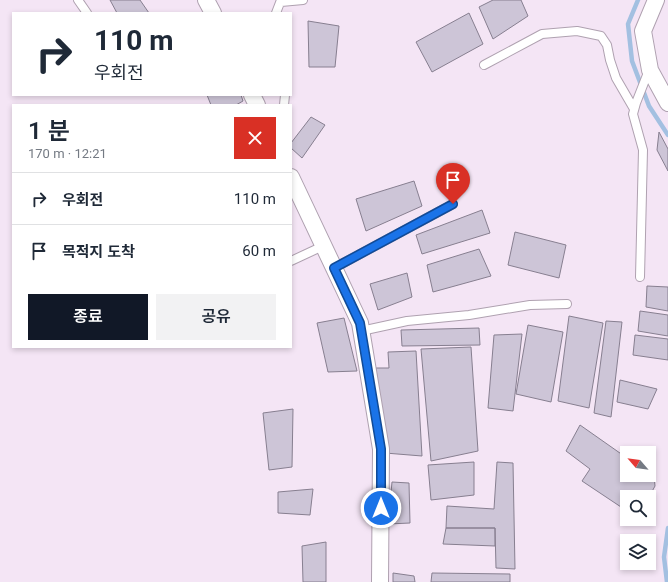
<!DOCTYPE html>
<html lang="ko">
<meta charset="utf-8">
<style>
body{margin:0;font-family:Roboto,"Noto Sans KR",sans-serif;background:#f2f2f3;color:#1f2937;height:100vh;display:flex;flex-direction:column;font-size:15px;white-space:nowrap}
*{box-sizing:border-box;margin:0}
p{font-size:13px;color:#747a83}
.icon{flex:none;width:22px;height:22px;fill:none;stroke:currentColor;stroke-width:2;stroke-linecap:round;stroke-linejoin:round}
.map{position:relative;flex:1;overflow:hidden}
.drawer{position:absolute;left:12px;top:104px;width:280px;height:244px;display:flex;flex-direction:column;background:#fff;border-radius:0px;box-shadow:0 2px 6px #0003}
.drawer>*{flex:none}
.guide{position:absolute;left:12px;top:12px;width:280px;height:84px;border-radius:0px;box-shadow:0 2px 6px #0003;background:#fff;color:#1f2937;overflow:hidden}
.needle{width:26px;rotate:298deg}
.controls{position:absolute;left:620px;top:446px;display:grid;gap:8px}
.controls a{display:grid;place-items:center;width:36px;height:36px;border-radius:0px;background:#fff;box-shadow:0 2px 6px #0003;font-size:20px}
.pin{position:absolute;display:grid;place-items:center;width:34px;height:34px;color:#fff;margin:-41px -17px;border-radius:50% 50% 50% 0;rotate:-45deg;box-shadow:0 0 4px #0007}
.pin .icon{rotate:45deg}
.me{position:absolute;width:44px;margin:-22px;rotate:0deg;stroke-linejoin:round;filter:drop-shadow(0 0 3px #0008)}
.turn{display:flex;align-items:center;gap:14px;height:84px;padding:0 16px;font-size:18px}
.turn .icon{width:52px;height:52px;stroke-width:2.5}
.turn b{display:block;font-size:28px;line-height:34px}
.round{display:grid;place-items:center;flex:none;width:42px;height:42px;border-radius:0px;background:#f2f2f3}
.head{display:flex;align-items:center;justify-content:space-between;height:68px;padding:0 16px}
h1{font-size:24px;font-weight:600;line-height:30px}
.button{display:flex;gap:8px;margin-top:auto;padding:8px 16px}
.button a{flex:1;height:46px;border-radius:0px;background:#111827;color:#fff;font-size:16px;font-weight:600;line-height:46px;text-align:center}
.button a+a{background:#f2f2f3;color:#1f2937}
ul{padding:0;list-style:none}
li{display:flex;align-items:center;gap:12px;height:52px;padding:0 16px;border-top:1px solid #e0e1e3}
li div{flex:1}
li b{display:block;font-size:15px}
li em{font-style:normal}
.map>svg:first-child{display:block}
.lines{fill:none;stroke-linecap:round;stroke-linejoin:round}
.stream{stroke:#a3c0e1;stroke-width:4.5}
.building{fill:#cdc5d7;stroke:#877f90}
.service-casing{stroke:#afa1b0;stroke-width:10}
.minor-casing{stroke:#afa1b0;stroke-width:18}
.service{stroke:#fff;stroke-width:8}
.minor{stroke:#fff;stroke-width:16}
.route-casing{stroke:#114b97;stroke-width:10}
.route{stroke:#1a73e8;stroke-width:7}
</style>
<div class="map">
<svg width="668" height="582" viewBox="0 0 668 582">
<rect width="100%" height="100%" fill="#f4e5f5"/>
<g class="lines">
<path class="stream" d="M638,0L628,24L632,61L649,106L668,135
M667,582L664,557L668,528"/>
</g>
<path class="building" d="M110,0H140L149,13H117Z
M493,0H521L528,16L493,39L479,7Z
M469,13L483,44L432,72L416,42Z
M308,21L339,26L335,67H309Z
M207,95H241L243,101L236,105H211Z
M311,117L325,125L302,158L291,148V143Z
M659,132L668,149V171L657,150Z
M414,181L422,206L366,231L356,199Z
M482,210L490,233L422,254L416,235Z
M515,232L566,245L559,278L508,265Z
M479,249L491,276L433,292L427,265Z
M407,273L412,297L378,310L370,284Z
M647,286L668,287V311L646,307Z
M640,311L668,315V336L638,331Z
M569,316L603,323L589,408L558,401Z
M344,318L357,371L328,372L317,323Z
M606,321L622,322L611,417L594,413Z
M528,325L563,332L551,402L516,394Z
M479,328L480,345L402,346L401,330Z
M522,334L513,411L488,408L494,335Z
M635,335L668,339V360L633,355Z
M471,347L478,451L431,461L421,349Z
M416,351L422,456L385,453L376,368H389L388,352Z
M620,380L657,389L648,409L617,402Z
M293,409L292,467L269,470L263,413Z
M580,425L627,458V475H649V473L654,476L655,486L649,497H627V511L582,481L590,469L566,451Z
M474,462V495L431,500L428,465Z
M497,462L513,463L515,569L496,568L495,528H446L447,506L494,509Z
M392,482L409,483L410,523L388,524Z
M313,489L310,515L278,513V492Z
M446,528H495V546L443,544Z
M326,542V582H303L302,546Z
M393,573L414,576L415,582H393Z
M432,573L510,574V582H431Z"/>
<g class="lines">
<g class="service-casing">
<path id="service" d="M78,0L87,13
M281,2L303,0
M276,13L281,0
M484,65L542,34L577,31L601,36L607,45L610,60L616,78L634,109
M284,105L285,95
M291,261L323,246
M334,268L453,204
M640,277L643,150L633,114L636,103L649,70
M361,331L407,321L469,315L530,305L567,304"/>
</g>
<g class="minor-casing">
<path id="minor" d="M206,0L213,13
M656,0L643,31L650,70L668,103
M252,95L257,105
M291,177L360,323L381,449L380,582"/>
</g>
<use href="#service" class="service"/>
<use href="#minor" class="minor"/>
</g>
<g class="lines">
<g class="route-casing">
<path id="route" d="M381,508V449L360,323L334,268L453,204"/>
</g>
<use href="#route" class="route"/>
</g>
</svg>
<div class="controls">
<a><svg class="needle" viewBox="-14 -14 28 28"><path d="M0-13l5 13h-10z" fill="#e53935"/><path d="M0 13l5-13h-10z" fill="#747a83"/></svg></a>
<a><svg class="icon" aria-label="search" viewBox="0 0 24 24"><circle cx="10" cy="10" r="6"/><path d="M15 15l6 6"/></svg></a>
<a><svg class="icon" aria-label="layers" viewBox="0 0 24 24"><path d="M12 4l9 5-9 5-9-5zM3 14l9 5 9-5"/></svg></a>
</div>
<div class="pin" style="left:453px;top:204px;background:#d93025"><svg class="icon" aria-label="arrive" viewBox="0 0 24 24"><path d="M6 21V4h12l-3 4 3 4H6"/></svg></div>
<svg class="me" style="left:381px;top:508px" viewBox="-20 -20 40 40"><circle r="17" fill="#1a73e8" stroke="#fff" stroke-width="3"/><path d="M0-11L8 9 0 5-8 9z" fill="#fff"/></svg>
<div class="guide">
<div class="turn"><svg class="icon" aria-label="right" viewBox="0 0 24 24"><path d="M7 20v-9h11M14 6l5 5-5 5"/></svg><div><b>110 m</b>우회전</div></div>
</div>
<section class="drawer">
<div class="head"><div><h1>1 분</h1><p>170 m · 12:21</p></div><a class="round" style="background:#d93025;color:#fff"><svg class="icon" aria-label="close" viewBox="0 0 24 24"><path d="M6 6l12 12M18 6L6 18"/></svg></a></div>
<ul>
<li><svg class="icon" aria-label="right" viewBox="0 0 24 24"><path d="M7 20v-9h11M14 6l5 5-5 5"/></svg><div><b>우회전</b></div><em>110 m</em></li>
<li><svg class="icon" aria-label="arrive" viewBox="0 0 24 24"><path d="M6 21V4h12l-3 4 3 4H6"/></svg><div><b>목적지 도착</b></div><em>60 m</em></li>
</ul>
<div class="button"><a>종료</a><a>공유</a></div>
</section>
</div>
